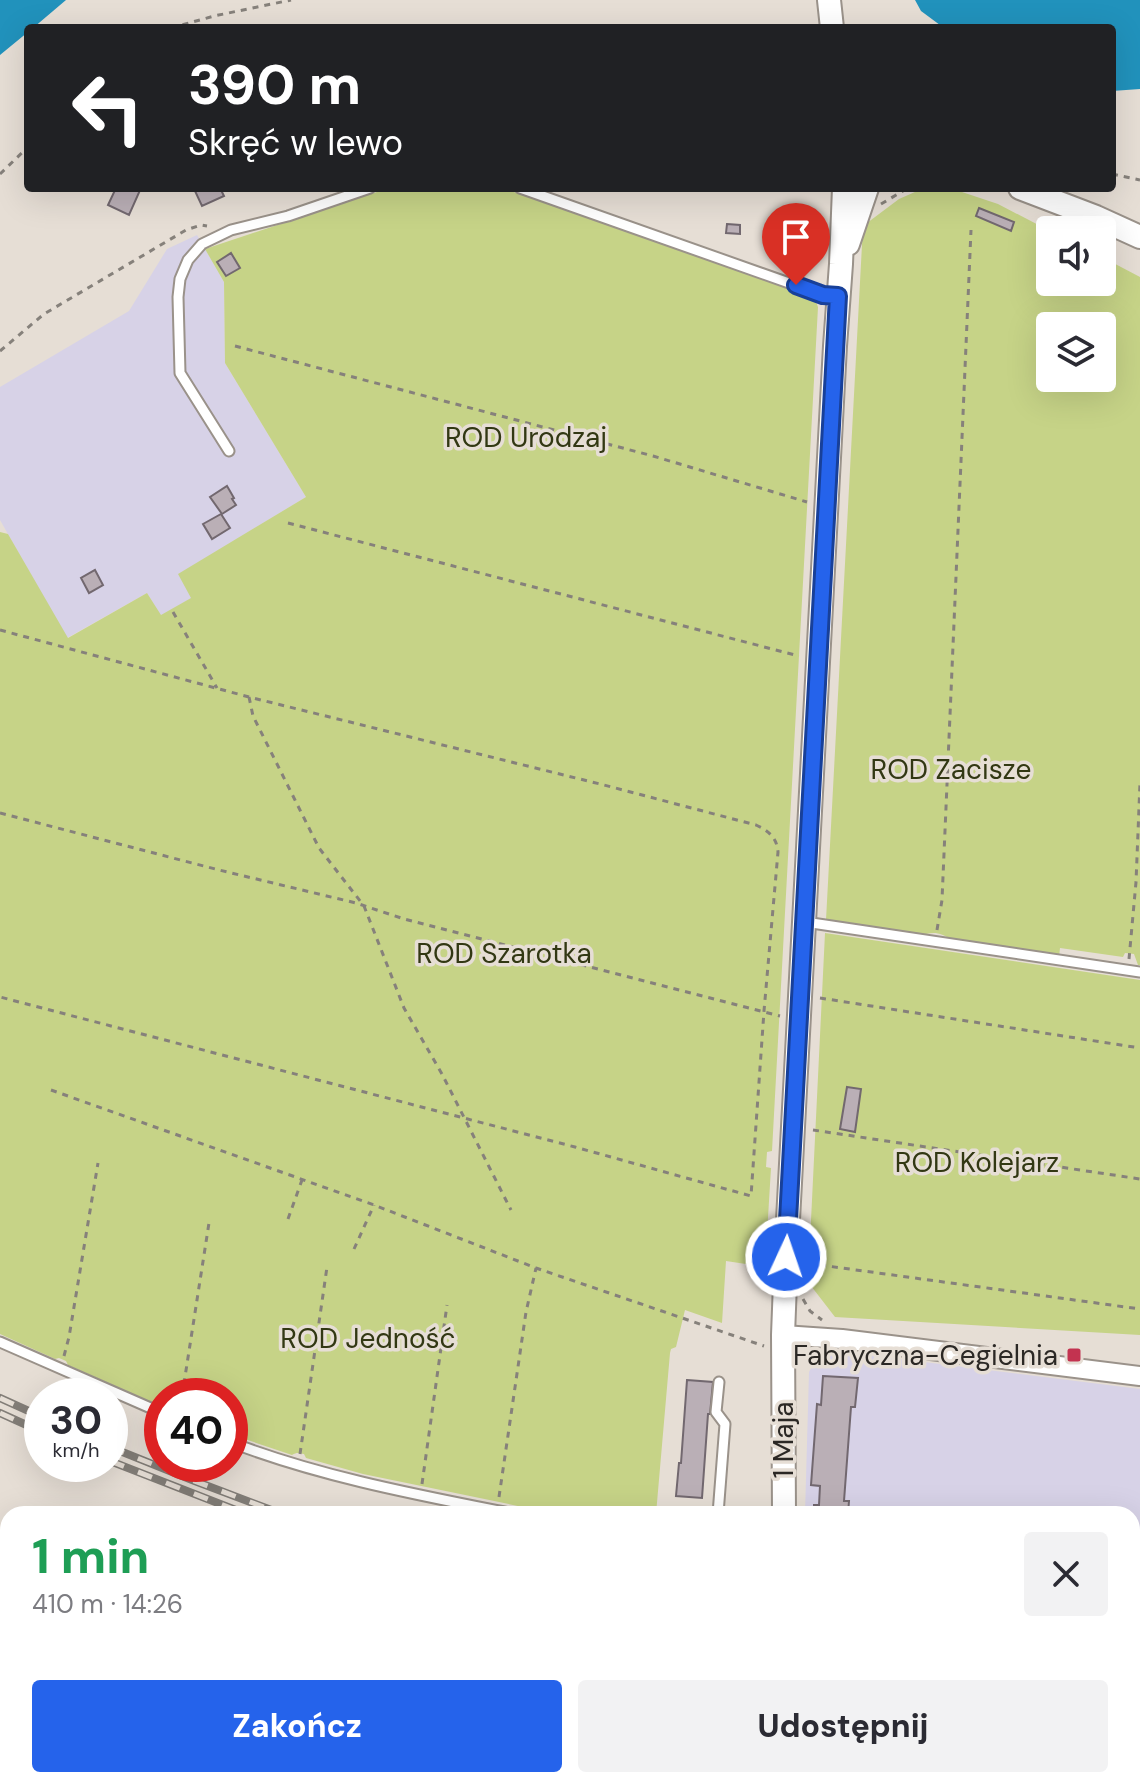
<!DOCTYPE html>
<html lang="pl">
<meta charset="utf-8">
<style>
body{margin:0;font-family:"DM Sans",sans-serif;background:#f2f2f3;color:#2b2b33;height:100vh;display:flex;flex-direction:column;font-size:30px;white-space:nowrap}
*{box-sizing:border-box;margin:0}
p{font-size:26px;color:#7c7c81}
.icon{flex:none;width:44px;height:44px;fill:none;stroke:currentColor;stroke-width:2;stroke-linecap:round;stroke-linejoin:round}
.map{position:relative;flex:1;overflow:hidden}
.panel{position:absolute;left:0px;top:1506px;width:1140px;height:282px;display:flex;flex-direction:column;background:#fff;border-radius:24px 24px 0 0;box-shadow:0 8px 32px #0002}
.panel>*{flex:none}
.banner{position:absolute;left:24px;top:24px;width:1092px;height:168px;border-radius:8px;box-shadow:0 8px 32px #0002;background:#202124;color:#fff;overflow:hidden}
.buttons{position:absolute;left:1036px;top:216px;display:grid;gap:16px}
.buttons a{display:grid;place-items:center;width:80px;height:80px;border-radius:8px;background:#fff;box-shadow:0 8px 32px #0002;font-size:40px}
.speed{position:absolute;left:24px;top:1378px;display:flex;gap:16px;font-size:40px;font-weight:700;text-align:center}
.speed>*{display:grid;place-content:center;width:104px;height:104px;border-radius:50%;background:#fff;box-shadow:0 8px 32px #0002;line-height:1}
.speed small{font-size:20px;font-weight:400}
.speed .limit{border:12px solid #d22;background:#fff;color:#111}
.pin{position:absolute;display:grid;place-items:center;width:68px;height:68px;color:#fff;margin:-82px -34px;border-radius:50% 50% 50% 0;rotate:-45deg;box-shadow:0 0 8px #0007}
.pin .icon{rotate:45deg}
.me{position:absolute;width:88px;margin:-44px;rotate:3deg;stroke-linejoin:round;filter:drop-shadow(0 0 6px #0008)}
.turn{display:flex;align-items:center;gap:28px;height:168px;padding:0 32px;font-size:36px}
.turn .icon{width:104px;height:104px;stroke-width:2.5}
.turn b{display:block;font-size:56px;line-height:68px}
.round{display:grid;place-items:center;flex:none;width:84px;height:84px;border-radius:8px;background:#f2f2f3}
.summary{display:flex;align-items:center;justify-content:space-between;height:136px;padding:0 32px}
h1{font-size:48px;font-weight:800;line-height:60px;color:#1e9e55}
.cta{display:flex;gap:16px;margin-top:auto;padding:16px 32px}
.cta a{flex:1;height:92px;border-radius:8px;background:#2563eb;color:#fff;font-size:32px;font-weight:800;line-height:92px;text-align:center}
.cta a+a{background:#f2f2f3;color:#2b2b33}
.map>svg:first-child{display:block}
.industrial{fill:#d7d2e7}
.green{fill:#c6d387;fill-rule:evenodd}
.water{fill:#2192bc}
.building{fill:#baafb6;stroke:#72686f;stroke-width:2}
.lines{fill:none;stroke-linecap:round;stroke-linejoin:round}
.service-casing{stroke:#9a928a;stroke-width:13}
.minor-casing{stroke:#9a928a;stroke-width:22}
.tertiary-casing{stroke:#9a928a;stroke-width:26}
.path{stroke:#86817b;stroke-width:3;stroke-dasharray:6 6;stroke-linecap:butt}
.service{stroke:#fff;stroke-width:9}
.minor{stroke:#fff;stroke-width:18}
.tertiary{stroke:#fff;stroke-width:22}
.rail-casing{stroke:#837e78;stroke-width:8}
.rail{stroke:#e6ded5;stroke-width:5;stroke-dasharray:15;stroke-linecap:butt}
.route-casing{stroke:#184099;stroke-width:20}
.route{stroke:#2563eb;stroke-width:14}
.poi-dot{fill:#c33350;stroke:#e6ded5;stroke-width:3}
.labels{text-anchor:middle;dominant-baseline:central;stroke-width:7;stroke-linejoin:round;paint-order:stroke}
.park-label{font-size:28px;fill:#323813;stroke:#e6ded5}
.poi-label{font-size:28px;fill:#2b2825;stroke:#e6ded5;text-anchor:end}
.street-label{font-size:28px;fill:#2b2825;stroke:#e6ded5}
</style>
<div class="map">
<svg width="1140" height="1787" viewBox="0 0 1140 1787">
<rect width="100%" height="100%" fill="#e6ded5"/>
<path class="industrial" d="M197,235L224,282L225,363L306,497L179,574L192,598L161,616L147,593L67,638L0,520V387L129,311L167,249Z
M844,1352L1140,1389V1655L1132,1653V1514H805L809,1372L815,1361L823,1357Z
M0,1576L8,1579V1780H676L685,1787H0Z"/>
<path class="green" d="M389,188H502L813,294L818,307L772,1151L767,1152L766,1167L771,1168L765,1267L726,1261L722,1323L685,1310L676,1347L671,1349L670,1353L656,1514H557L363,1474L306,1458L304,1454C299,1453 297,1452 292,1455L230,1434V1396H162V1407L68,1365L66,1361L59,1358L55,1359L0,1334V532L8,534L68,638L147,593L161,615L191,598L178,574L306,497L225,363L224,282L205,249Z
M924,188H950L998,204L1050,231V282H1102V257L1140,277V965H1138L1134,954L1125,953L1123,957L1060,948L1059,957L952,940C940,932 933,931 920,936L826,920L863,226L899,199ZM1050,326H1102V378H1050Z
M825,933L1140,980V1335L835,1317L808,1282Z"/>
<path class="water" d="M0,0H66L33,28H28V32L0,55Z
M915,0H1140V89L1112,91V28H944L921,11Z"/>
<path class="building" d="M116,188H141L129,215L108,205Z
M201,188H220L224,196L202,206L195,191Z
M979,208L1014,222L1011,231L976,216Z
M780,216L808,217L807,237L779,236Z
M727,224L740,225V234L726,233Z
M231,253L240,268L226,276L217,262Z
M227,486L234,498L232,499L236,505L222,514L210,497Z
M221,514L230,528L212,539L203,524Z
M95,570L103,585L89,593L81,578Z
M847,1087L861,1089L855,1132L840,1129Z
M823,1376L858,1378L855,1407H851L844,1501H849L848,1514H814V1505H819L820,1486L811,1485L817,1404L821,1405Z
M687,1380L713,1382L710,1414H708L702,1498L676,1496L679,1463H681Z
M160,1780H168L177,1787H154Z
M447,1780H463L457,1787Z"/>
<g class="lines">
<g class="service-casing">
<path id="service" d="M520,188L823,295L838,296
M229,451L180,373L178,297L180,279L188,260L202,244L231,230L288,216L370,188
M805,922L1140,972
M0,1342L162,1413
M230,1442C321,1477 418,1495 514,1514
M718,1514L725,1424L716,1412L719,1382
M0,1676L8,1683
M119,1780L127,1787
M916,1780L950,1787"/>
</g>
<g class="minor-casing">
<path id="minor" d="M783,1335L842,1339L1140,1376"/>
</g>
<g class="tertiary-casing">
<path id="tertiary" d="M829,0L832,28
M1020,188L1096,217L1140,237
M848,244L867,188
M784,1514L783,1335L786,1257L835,346L841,264L844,188
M0,1555L8,1558
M755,1780L759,1787
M814,1787L818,1780"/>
</g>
<path class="path" d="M171,28L214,16L291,0
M0,174L28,147
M1112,174L1140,180
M881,204L908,188
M235,346L653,456L807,502
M0,351L44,314L186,230L201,225L207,226
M288,523L799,656
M173,612L217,688
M0,630L249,697L604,785L756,825C769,831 777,838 778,852L764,1011L751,1196L575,1147L0,997
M249,697L253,716L319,848L364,906L404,1008L442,1074L511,1210
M0,813L219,870L356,903L404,919L780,1016
M937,930L942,900L971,230
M1129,959L1136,882L1140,783
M820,998L1140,1048
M51,1090L374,1205L536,1268L764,1346
M813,1130L1140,1179
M288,1219L302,1180
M354,1249L374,1205
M820,1265L1140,1309
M803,1299L810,1311L822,1320
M64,1356L69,1337L98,1163
M182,1396L209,1223
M300,1454L327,1267
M422,1484L447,1305
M499,1497L526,1312L536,1268
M841,1787L843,1780"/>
<use href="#service" class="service"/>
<use href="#minor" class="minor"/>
<use href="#tertiary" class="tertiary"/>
<g class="rail-casing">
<path id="rail" d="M0,1398L42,1417
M0,1413L42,1432
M110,1447L192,1480L282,1514
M110,1461L246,1514
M1132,1741L1140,1742"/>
</g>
<use href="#rail" class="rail"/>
</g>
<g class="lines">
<g class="route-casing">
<path id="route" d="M786,1257L838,296L823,295L796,285"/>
</g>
<use href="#route" class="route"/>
</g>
<rect class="poi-dot" x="1066" y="1347" width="16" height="16" rx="4"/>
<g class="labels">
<g class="park-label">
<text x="526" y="437">ROD Urodzaj</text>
<text x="951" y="769">ROD Zacisze</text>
<text x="504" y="953">ROD Szarotka</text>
<text x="977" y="1162">ROD Kolejarz</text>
<text x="368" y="1338">ROD Jedność</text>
</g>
<g class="poi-label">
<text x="1058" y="1355">Fabryczna-Cegielnia</text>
</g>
<g class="street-label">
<text transform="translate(783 1440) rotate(-90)">1 Maja</text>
</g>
</g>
</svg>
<div class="buttons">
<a><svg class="icon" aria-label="sound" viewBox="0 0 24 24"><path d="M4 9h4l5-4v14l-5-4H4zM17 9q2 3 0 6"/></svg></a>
<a><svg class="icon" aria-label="layers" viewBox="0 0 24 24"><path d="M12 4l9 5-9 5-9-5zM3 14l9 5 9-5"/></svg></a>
</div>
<div class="speed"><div>30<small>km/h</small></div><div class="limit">40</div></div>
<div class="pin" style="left:796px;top:285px;background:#d93025"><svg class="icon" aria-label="arrive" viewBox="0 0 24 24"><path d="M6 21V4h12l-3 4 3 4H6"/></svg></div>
<svg class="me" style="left:786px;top:1257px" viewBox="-20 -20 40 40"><circle r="17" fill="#2563eb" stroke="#fff" stroke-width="3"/><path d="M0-11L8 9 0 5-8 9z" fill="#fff"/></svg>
<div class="banner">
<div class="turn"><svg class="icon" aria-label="left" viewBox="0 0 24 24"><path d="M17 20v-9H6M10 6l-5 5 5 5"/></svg><div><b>390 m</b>Skręć w lewo</div></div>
</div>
<section class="panel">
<div class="summary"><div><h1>1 min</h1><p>410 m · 14:26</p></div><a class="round"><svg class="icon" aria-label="close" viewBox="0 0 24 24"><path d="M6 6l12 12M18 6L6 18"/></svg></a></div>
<div class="cta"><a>Zakończ</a><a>Udostępnij</a></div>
</section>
</div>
